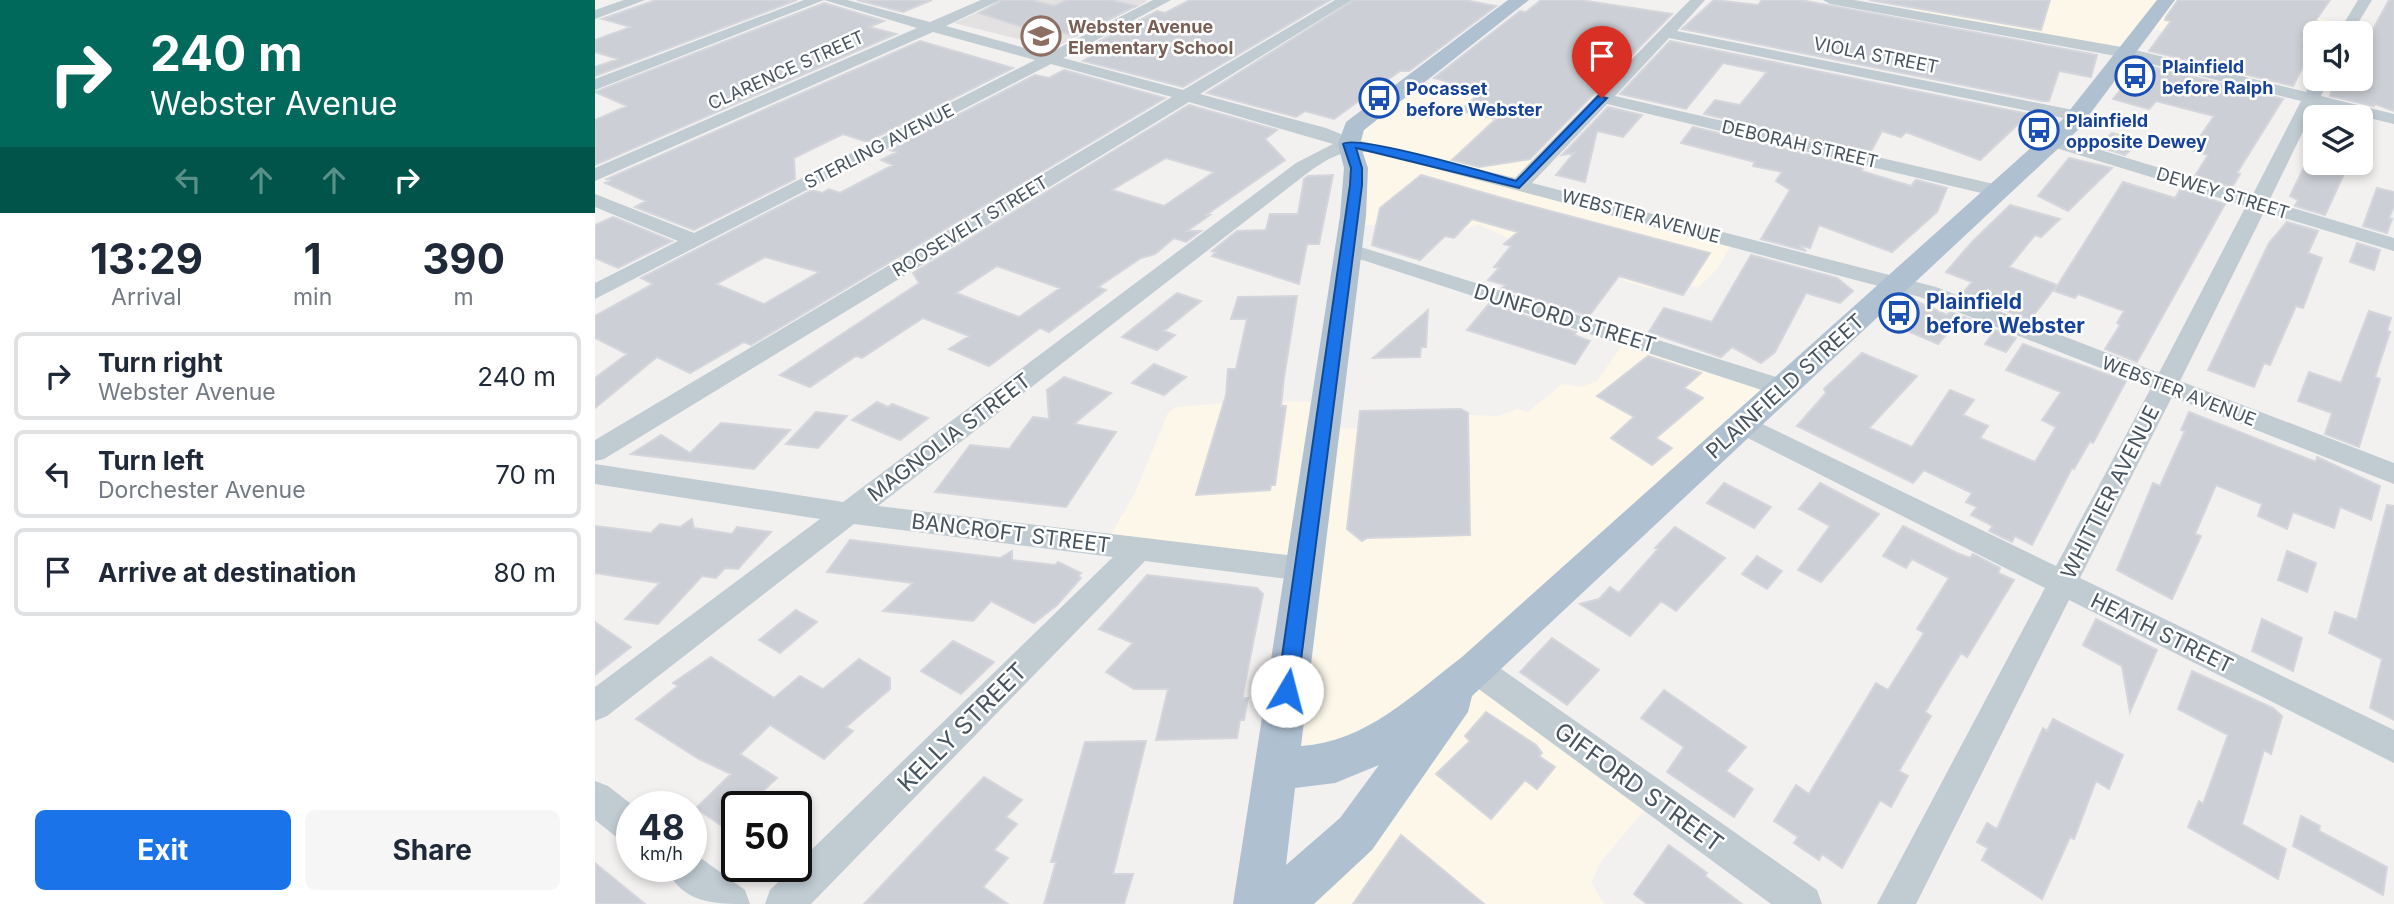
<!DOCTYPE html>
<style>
body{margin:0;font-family:Inter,sans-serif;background:#f6f6f7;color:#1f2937;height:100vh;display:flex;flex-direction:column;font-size:26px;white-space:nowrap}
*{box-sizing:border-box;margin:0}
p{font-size:23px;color:#747a83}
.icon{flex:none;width:38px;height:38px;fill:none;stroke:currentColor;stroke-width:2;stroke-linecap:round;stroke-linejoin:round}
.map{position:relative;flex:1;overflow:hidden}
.side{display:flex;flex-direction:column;background:#fff;width:595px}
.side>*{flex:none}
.guide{background:#00695c;color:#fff;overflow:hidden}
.buttons{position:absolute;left:1708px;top:21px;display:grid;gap:14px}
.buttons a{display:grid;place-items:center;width:70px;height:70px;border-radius:10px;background:#fff;box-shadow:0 4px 10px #0003;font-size:35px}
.speed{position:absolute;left:21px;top:791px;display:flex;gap:14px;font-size:35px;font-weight:700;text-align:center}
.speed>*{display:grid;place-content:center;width:91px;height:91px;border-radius:50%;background:#fff;box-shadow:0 4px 10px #0003;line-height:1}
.speed small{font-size:18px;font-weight:400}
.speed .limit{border:4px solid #111;border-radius:10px;background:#fff;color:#111}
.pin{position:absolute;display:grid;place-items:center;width:60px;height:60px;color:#fff;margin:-72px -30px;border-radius:50% 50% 50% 0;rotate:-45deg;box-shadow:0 0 7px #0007}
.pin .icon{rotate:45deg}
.me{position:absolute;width:77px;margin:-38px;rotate:8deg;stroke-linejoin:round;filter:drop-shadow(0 0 5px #0008)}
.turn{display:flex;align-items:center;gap:24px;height:147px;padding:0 35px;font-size:32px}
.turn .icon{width:91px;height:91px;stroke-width:2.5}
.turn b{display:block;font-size:49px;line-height:60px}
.lanes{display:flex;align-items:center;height:66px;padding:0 35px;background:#0003;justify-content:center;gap:35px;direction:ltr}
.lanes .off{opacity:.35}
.eta{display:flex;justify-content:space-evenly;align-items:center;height:119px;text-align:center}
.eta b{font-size:42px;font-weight:700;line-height:49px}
.button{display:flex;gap:14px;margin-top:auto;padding:14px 35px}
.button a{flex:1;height:80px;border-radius:10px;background:#1a73e8;color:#fff;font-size:28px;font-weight:700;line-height:80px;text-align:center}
.button a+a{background:#f6f6f7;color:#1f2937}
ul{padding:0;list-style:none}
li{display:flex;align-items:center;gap:21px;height:88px;margin:0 14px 10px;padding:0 21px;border:4px solid #e0e1e3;border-radius:10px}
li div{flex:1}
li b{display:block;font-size:26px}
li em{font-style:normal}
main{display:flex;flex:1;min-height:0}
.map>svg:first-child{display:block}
.commercial{fill:#fdf7ea}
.education{fill:#e4e1e2}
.building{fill:#cccfd5;stroke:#d4d6dc;stroke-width:2;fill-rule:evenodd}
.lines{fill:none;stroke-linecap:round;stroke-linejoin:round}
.minor{fill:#c0cbd2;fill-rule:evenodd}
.major{fill:#afc0d0;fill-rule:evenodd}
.route{fill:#1a73e8;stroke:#114b97;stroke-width:2}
.labels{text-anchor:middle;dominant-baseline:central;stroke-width:5;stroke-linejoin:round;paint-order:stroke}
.far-education-label{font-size:18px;font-weight:bold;fill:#785e54;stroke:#fff;text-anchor:start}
.far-street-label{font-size:18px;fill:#47545f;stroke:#fff}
.far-transit-label{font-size:18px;font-weight:bold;fill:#164399;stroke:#fff;text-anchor:start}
.transit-label{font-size:21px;font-weight:bold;fill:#164399;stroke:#fff;text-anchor:start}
.street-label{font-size:21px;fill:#47545f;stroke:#fff}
.near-street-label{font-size:24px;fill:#47545f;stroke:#fff}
</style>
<main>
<section class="side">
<div class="guide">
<div class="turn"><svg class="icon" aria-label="right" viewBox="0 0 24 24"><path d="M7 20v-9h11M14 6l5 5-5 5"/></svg><div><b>240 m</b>Webster Avenue</div></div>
<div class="lanes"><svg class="icon off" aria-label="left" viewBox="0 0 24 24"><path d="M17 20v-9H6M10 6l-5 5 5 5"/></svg><svg class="icon off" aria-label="ahead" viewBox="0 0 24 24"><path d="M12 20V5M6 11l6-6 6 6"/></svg><svg class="icon off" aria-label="ahead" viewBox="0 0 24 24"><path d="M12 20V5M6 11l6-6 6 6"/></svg><svg class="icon" aria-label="right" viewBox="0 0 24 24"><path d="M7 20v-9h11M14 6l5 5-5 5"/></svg></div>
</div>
<div class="eta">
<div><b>13:29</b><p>Arrival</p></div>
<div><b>1</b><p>min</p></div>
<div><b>390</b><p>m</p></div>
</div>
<ul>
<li><svg class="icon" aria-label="right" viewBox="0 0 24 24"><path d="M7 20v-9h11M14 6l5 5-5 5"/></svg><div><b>Turn right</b><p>Webster Avenue</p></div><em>240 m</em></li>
<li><svg class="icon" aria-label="left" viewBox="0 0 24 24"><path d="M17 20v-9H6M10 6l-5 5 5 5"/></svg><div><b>Turn left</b><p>Dorchester Avenue</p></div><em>70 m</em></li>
<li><svg class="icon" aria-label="arrive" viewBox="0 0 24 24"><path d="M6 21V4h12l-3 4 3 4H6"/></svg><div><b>Arrive at destination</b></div><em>80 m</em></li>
</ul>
<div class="button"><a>Exit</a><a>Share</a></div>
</section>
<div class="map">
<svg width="1799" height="904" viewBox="0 0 1799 904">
<rect width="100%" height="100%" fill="#f3f0f0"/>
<path class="commercial" d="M1320,0H1681L1676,7L1749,24L1744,33H1720V41L1703,38L1646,48L1547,27L1530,50L1314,13Z
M819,85L859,94L877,91L899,100H920L980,115L918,181L1137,243L1123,268L1103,288L1080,278L1056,289L1030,281L1021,273L915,239L883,224L858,234L802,223L751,227L755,183L747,138Z
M1031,340L1175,383L880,657L1060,798L1007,860L996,882L1009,904H703L842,708L745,752L679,766L701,567L514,538L540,493L573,413L581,407L661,401L725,402L723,427L786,430L873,415L904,416L922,409L933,412L967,384L986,387L1002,381Z"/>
<path class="education" d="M410,0H549L553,1L459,48L359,23Z"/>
<path class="building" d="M61,0H202L0,76V67L23,59L0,52V40L36,27L7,19Z
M262,0H337L308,12Z
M407,0H436L459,6L472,0H516L541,6L481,36L448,28H430L384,13Z
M595,0H735L588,87L488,61L515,45L503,42L562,11L570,13Z
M759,0H869L901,6L814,71H805L739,119L710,111L701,117L612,93Z
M946,0H985L1077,14L935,159L884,167L857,160L901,119L865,111L887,91L839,78L925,11L931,12Z
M1119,0L1163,5L1167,0H1205L1502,55L1496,77L1464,71L1454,101H1448L1087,29Z
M1274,0H1455L1446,30Z
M1583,0H1735L1707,40L1720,43L1698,86L1554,51L1576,21L1570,20L1571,17Z
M1794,0H1799V111L1780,104L1779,106L1735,96L1740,79H1766V51Z
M229,3L289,21L274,27L301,34L0,165V120L32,106L0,92Z
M325,41L418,68L272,142L248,134L221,147L199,158L200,179L99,230L40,207L51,201L10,183L16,180L12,179Z
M1075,41L1434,114L1385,160L1311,132L1306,137L1287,131L1275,153L1109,114L1120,100L1145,105L1172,72L1128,63L1091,109L1025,94Z
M1546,64L1688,99L1642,173L1645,174L1637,187L1600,176L1613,155L1596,150L1619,116L1561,101L1554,109L1518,99Z
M469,70L570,98L156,345L149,342L95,373L62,357L0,408V378L32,354L0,338V316L58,284L46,278L217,190L227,193L234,189L245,193L298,165L286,160L302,152L295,150L440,75L454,78ZM170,257L224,272L169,304L121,284Z
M594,105L682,130L670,139L690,160L611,215H615L592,231H606L591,242L579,238L560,254L546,258L503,287L511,290L454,332L445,328L394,366L354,349L374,336L328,318L267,358L261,356L215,387L185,375L324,283L318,273ZM571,158L619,172L569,206L517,190ZM402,266L465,288L424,317L361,293Z
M1013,107L1047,115L1028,137L1002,131L990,182L961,175L979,153L967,155Z
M1098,127L1268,168L1266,171L1316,186L1321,180L1352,188L1342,212L1297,252L1224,225L1215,248L1204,245L1211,251L1166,239L1195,190L1181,181L1187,172L1158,166L1160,162L1086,143Z
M1517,133L1545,141L1530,155L1505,147Z
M1474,158L1517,168L1473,211L1443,196Z
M1711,163H1754L1730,215L1700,206L1703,200L1695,196Z
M738,175L724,244H712L704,284L617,256L621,252L617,251L642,231L671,230L675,214H703L709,179L713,176Z
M826,175L925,203L1115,253L1088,295L1024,276L994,316L907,288L910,285L893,280L904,268L899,267L916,246L909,244L923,232L877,219L859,238L850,236L825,260L777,245L785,208Z
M1528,182L1580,198L1585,190L1592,191L1630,204L1542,362L1510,349L1525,325L1522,323L1529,311L1483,294L1480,298L1459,291Z
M1782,188L1799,192V206L1794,218L1797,219L1792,233L1768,226Z
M1415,205L1465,219L1446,237L1440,235L1414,267L1462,285L1435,320L1367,294L1377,282L1351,272L1377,242Z
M18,217L77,241L23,268L0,258V225Z
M1692,222L1723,231L1713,253L1727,258L1708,308L1701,306L1675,365L1669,363L1659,387L1613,370L1674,243Z
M1762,243L1785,250L1779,270L1755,262Z
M1156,255L1242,278L1258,291L1245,303L1211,293L1180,352L1166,363L1137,347L1126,357L1054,332L1069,308L1117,322Z
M582,293L606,301L569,331L580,335L562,350L527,337Z
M702,296L689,378L686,406H691L680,485H676L675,490L601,495L631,395L633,369H641L652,319H636L643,297Z
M1316,299L1352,315L1355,312L1375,319L1362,333L1355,330L1343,344L1301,326L1304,324L1299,321L1302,319L1297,316Z
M894,304L981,332L979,335L995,341L980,364L872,330Z
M833,310L831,347H826L825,357L778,358Z
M1774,311L1796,318L1792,331L1795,332L1780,377L1785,379L1764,447L1730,434L1737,413L1703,401L1714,372L1746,383Z
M1400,330L1421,338L1411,352L1390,344Z
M1428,344L1531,381L1498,443L1495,441L1479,469L1477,468L1437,545L1420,536L1417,542L1394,531L1398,526L1376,515L1382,507L1371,502L1377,493L1329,470L1318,483L1202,426L1231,393L1229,389L1267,353L1322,376L1274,428L1317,447L1355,390L1379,400L1368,415L1393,426L1385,438L1440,462L1461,427L1447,420L1466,392L1411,370Z
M1053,356L1106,373L1089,388L1108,398L1061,438L1077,448L1057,465L1016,438L1039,417L1002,396Z
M559,364L591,377L569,395L537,383Z
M469,377L516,393L479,424L521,432L471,507L340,492L375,445L414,449L438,417L454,419L452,390Z
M282,402L293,407L297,404L333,418L305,440L257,420Z
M866,409L873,413L875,535L772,538L767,541L752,529L765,411Z
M221,412L252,416L223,448L191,444Z
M1594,412L1721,462L1722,457L1785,486L1776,520L1745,507L1739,528L1698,512L1692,529L1663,516L1667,504L1621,485L1600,534L1606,536L1577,599L1522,570L1558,483L1565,486L1590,431L1586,430Z
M126,423L195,430L159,469L36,454L66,435L95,453Z
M1129,483L1176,507L1159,528L1112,503Z
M1225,483L1284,514L1226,582L1203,570L1235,526L1204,509Z
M1792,505L1799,506V720L1775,708L1787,659L1734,633L1740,612L1762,620Z
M97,519L99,528L137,534L142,527L176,532L143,569L130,568L121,578L107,576L63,624L30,619L65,583L0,573V526L56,533L65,524L85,527Z
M1308,526L1362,553L1375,558L1378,554L1405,568L1403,573L1419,580L1372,657L1366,653L1330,712L1336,716L1304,771L1313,776L1296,807L1285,800L1247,868L1227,854L1224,860L1199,843L1203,837L1179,821L1201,785L1214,794L1281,683L1293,690L1329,633L1322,629L1354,578L1317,559L1311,568L1288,556Z
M1080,527L1130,558L1081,611L1066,601L1035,636L985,604L1004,599L1015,587L1024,593L1063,549L1060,548Z
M255,540L405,558L417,551V560L460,565L463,562L486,573L483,576L486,578L462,605L439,623L396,601L378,621L288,611L318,583L232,572Z
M1692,551L1721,563L1712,592L1683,580Z
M1162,556L1187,571L1172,589L1147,574Z
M552,575L662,588L668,594L649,688L648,698H653L649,720H645L642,738L561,740L573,689H539L511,672L538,643L504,629Z
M201,610L222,622L185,653L164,640Z
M1501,619L1562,650L1535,712L1527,666L1488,645Z
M1667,619L1707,638L1698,671L1657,651Z
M0,622L36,647L0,675Z
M957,638L1004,670L972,705L925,672Z
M358,641L399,662L366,694L326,671Z
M116,657L179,698L205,676L228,689L264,659L295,678V689L251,727L258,731L229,759L175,725L145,754L182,778L151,807H142V815L127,826L101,808L136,774L104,759L41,719L83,686L78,683Z
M1597,671L1678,708L1687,716L1676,754L1669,750L1647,824L1691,849L1683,879L1593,827L1604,801L1608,804L1633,735L1583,709Z
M1069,690L1151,747L1131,771L1158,789L1139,817L1072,772L1089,747L1046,718Z
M891,712L941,745L947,753L944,756L960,767L942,789L930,780L896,819L841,774L875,741L870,736Z
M1458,719L1528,755L1514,789L1501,781L1479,839L1475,837L1447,899L1387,860L1393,848L1382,842L1392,823L1402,829L1448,728L1452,731Z
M551,741L518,874H538L529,904H449L461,862H456L490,742Z
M389,777L427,800L411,817L422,824L399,850L413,858L388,887L413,904H269Z
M1706,816L1725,826L1724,831L1792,867L1788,895L1698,846Z
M806,835L889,904H758Z
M1074,845L1112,873L1110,876L1147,904H1052L1039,894Z
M0,863L50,904H0Z"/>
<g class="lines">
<path class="minor" d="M29,0H50L0,19V10Z
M209,0H252L335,22L386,0H405L351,26L452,54L558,0H576L468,58L588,90L740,0H757L605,94L731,128L758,139L920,178L1095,0H1110L1082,31L1483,111L1492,116L1483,121L1074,38L1020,96L1403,185L1413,191L1403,197L1012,104L937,183L1341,287L1564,373L1651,206L1451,145L1448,141L1451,137H1463L1657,196L1706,101L1532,58L1235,4L1228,0H1259L1532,48L1711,92L1720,76V79H1734L1726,96L1799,114V124L1721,105L1674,201L1799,238V251L1669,212L1585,381L1799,463V484L1577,397L1485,578L1799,730V763L1474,600L1321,904H1282L1450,588L1139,431L1135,425L1139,419L1148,416L1157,419L1461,566L1556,388L1325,297L781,153C751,149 739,154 715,171L283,506L709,557L719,561L724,569L719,577L709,581L550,561L216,904H170L175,890L518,557L259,524L12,716L0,721V687L225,519L0,484V464L248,502L701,163L738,144L594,102L9,459L0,461V440L577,97L456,64L0,299V283L83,241L0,207V194L99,233L440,60L338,32L0,181V168L322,28L229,0L0,90V79Z
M1763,0H1777L1757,33H1743Z
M753,243L1197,382L1200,388L1197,394H1179L746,253L743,249Z
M881,655L892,659L1222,890L1227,904H1176L870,679L865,669L870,659Z
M0,781L13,786L40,807H37V845L24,839L0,820Z
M96,851L150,890L155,904C118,904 87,904 70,866H96Z"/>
<path class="major" d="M913,0H934L769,130L765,144L773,168L771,216L706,746C771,742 817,695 867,657L1467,120L1562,0H1580L1483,130L877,696L873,712L777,850L719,904H638L745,216L749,168L743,144L751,122ZM784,765L745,818L691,865L700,788L740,783Z"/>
</g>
<path class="route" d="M1003,96L1012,98L924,188L761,148L767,168V185L702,691L699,698L692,700L685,698L682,691L755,185L756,168L748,144C763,134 896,174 921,181Z"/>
<defs>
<g id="school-ring" transform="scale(2.0125)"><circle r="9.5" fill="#fff" stroke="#8d6e63" stroke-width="1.5"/><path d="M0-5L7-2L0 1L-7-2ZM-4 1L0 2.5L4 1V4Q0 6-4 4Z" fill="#8d6e63"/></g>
<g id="bus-ring" transform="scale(2.0125)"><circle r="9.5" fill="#fff" stroke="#1a4fb4" stroke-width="1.5"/><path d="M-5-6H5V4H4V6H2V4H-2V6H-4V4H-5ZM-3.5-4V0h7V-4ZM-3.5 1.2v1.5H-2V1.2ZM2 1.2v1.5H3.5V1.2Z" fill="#1a4fb4"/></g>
</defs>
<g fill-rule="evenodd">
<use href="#school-ring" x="446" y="36"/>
<use href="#bus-ring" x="1540" y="76"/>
<use href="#bus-ring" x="784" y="98"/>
<use href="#bus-ring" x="1444" y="130"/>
<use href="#bus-ring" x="1304" y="313"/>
</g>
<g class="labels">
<g class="far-education-label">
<text x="473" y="26">Webster Avenue<tspan x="473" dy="21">Elementary School</tspan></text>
</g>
<g class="far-street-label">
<text transform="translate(1281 55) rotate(11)">VIOLA STREET</text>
<text transform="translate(191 70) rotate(-24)">CLARENCE STREET</text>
<text transform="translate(1205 144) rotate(13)">DEBORAH STREET</text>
<text transform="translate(284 146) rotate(-27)">STERLING AVENUE</text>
<text transform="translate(1628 193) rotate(17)">DEWEY STREET</text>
<text transform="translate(1046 216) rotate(15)">WEBSTER AVENUE</text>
<text transform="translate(375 226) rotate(-31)">ROOSEVELT STREET</text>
<text transform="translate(1584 391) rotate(21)">WEBSTER AVENUE</text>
</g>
<g class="far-transit-label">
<text x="1567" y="66">Plainfield<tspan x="1567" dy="21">before Ralph</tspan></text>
<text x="811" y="88">Pocasset<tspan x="811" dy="21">before Webster</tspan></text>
<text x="1471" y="120">Plainfield<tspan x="1471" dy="21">opposite Dewey</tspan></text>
</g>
<g class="transit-label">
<text x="1331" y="301">Plainfield<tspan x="1331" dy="24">before Webster</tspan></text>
</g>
<g class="street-label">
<text transform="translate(970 318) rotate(17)">DUNFORD STREET</text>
<text transform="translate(1190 386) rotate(-42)">PLAINFIELD STREET</text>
<text transform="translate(354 437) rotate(-37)">MAGNOLIA STREET</text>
<text transform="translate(1515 492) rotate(-63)">WHITTIER AVENUE</text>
<text transform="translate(416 533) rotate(7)">BANCROFT STREET</text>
<text transform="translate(1567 633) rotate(26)">HEATH STREET</text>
</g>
<g class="near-street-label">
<text transform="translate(367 727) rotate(-45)">KELLY STREET</text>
<text transform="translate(1044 787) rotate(36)">GIFFORD STREET</text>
</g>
</g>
</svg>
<div class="buttons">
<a><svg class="icon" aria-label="sound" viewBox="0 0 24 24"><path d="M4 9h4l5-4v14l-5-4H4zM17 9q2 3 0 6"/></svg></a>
<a><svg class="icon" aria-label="layers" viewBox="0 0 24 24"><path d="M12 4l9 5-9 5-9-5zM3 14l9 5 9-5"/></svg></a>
</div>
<div class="speed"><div>48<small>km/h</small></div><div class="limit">50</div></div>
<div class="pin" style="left:1007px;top:98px;background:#d93025"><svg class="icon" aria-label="arrive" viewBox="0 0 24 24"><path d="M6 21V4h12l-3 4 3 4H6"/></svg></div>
<svg class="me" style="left:692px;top:691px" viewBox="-20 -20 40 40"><circle r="19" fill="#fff"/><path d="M0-13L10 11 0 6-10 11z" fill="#1a73e8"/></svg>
</div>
</main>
